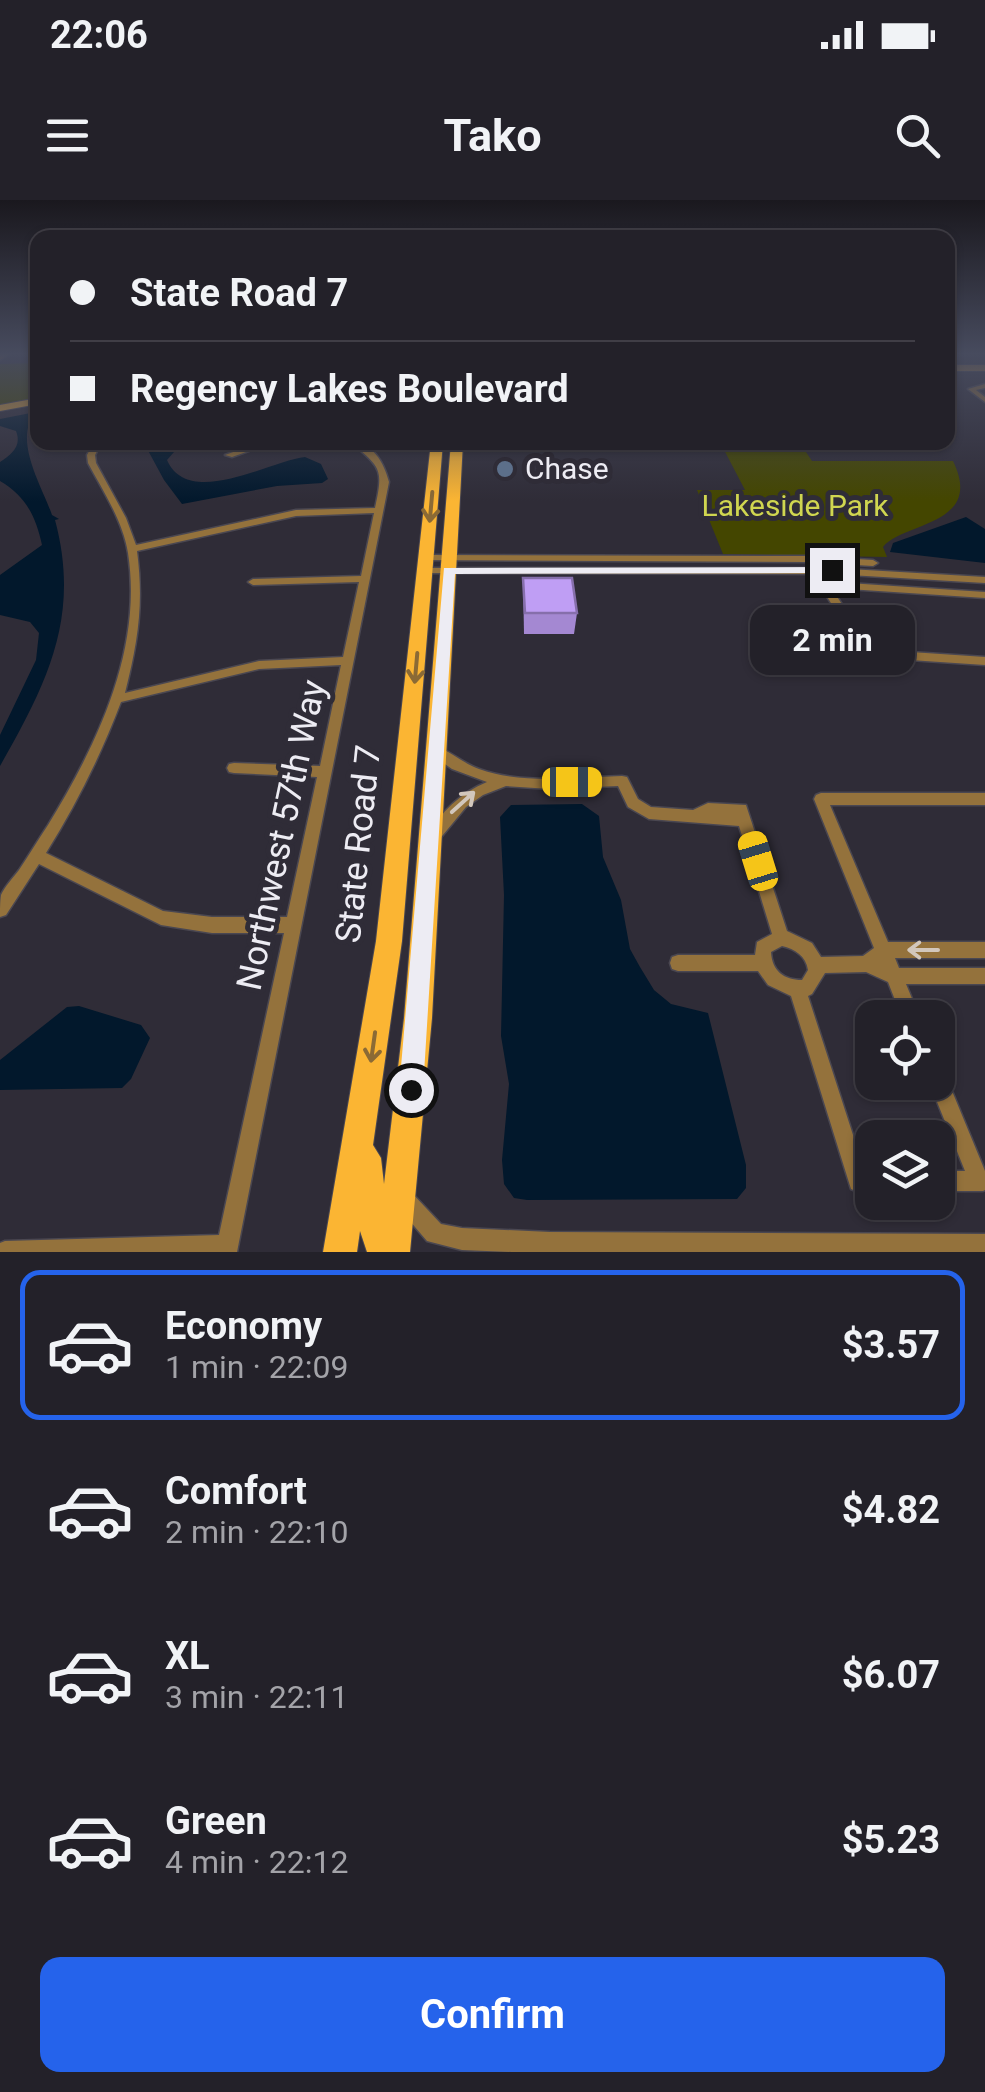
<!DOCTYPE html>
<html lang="en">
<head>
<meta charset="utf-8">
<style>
  body { margin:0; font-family:Roboto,sans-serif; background:#2b2931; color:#f1f3f6; height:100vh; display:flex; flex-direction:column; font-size:38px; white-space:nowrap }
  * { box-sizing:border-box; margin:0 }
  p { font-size:32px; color:#a3a3a8 }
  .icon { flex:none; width:55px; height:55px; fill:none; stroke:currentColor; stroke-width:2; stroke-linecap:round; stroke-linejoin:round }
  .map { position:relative; height:1052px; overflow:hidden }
  .details { display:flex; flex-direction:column; background:#232129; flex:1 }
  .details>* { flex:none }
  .hud { position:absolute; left:30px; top:30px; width:925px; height:220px; border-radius:20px; box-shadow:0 2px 8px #0004,0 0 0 2px #403e46; display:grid; align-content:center; height:220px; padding:0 40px; background:#232129 }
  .tools { position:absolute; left:855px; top:800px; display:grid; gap:20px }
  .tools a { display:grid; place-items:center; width:100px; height:100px; border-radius:20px; background:#232129; box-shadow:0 2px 8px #0004,0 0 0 2px #403e46; font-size:50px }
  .end { position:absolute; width:45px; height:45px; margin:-22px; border:12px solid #edecf3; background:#111; box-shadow:0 0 0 5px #111 }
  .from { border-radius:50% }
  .bubble { position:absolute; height:70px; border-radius:20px; background:#232129; box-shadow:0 2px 8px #0004,0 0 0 2px #403e46; font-size:32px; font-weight:700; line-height:70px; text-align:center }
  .car { position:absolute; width:30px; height:60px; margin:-30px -15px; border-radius:12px; box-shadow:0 0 8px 2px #0007; background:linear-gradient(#f5c518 24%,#345 0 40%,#f5c518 0 76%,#345 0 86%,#f5c518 0) }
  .hud b { display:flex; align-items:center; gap:35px; height:95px; font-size:38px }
  .hud b+b { border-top:2px solid #403e46 }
  .hud i { width:25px; height:25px; background:#f1f3f6 }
  ul { padding:18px 0 0; list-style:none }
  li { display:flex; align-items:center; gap:30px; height:150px; margin:0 20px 15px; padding:0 20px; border:5px solid transparent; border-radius:20px }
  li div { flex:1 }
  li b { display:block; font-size:38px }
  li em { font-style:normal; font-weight:700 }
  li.current { border-color:#2563eb }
  li>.icon { width:90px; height:90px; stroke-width:1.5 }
  .cta { display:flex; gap:20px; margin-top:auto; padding:20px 40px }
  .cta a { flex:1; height:115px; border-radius:20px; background:#2563eb; color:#fff; font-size:40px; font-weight:700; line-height:115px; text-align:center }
  .status { display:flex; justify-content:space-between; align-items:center; height:70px; padding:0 50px; background:#232129; direction:ltr }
  .status svg { height:28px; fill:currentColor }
  header { display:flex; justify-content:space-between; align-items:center; height:130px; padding:0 40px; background:#232129; font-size:45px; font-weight:700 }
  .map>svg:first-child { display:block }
  .green { fill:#444600 }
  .water { fill:#02182c }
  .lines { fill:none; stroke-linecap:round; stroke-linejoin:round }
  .street-casing { stroke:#4a4751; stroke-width:3 }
  .secondary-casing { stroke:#4a4751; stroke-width:2 }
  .primary-casing { stroke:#4a4751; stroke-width:2 }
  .street { fill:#94723c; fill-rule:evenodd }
  .secondary { fill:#ce983b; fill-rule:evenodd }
  .primary { fill:#fbb533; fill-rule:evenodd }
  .wall { fill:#a488d2 }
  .building { fill:#bf9ef4; stroke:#866fab; stroke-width:2.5 }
  .oneway { stroke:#8b6a35 }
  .oneway2 { stroke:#d2c7bc }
  .route { fill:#edecf3 }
  .service-dot { fill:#5c6f8a; stroke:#2f2c37; stroke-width:4 }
  .labels { text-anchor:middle; stroke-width:10; stroke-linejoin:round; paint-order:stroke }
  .far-poi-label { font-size:30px; fill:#edecf3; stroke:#2f2c37; text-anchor:start }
  .far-park-label { font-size:30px; fill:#d0d650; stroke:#2f2c37 }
  .street-label { font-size:35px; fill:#edecf3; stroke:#2f2c37 }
</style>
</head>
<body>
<div class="status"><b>22:06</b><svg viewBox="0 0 49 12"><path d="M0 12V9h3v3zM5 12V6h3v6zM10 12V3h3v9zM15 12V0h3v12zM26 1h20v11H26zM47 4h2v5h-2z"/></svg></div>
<header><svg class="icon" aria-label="menu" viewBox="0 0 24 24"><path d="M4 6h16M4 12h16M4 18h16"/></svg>Tako<svg class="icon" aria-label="search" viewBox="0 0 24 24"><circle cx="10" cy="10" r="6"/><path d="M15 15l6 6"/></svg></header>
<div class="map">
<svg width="985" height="1052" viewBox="0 0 985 1052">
  <rect width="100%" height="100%" fill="#2f2c37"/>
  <path class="green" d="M37 163V198L0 205V164Z
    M722 246H802L812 261H953C985 326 902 322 883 347L887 357 723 354 697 290H745Z"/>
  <path class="water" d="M36 212C12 239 42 286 52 315L59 319 55 320C81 417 47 483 0 566V535L36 460 39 433 30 422 0 415V375L42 345C36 317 26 296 0 281V262C12 254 22 246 16 231L0 226V219Z
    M144 243H182L167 260C189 310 272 260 305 257L321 264 328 279 322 283 277 286 182 304 164 280Z
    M966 317 985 329V363L890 352 893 343Z
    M582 604 599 616 603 657 621 700 630 749 640 767 654 790 671 804 708 813 746 965V988L737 999 527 1000 514 998 504 984 502 960 509 884 501 836 504 695 500 617 511 605Z
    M79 806 141 825 150 838 131 879 122 888 0 890V860L67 807Z"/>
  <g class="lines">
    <defs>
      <path id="street" d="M3 154H9L0 160V155Z
        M985 184V188L976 190 985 197V202L968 189Z
        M94 242H102L95 255 96 263 126 318 136 345 296 310 375 308C384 267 380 268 351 242 373 242 384 263 389 282L237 1052H0V1043L5 1041 219 1035 284 733H212L161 725 39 664 6 715 0 717C0 710 0 701 1 695 5 686 13 678 19 670 29 655 38 640 48 625 97 545 143 450 128 353 123 321 103 291 88 263L87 255ZM374 313 361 376 253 379 248 382 253 385 359 382 343 457 259 461 125 493C138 441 144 404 137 351L296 316ZM341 465 320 566 234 563 229 564 227 568 229 572 234 573 317 577 287 717H212L163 711 46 653C76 605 101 555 121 502L259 469Z
        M261 242H274L232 257 225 255Z
        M426 355 806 356 873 360 878 363 873 366 806 362 423 360V356Z
        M425 368H832L985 377V383L832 374 422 373 420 371Z
        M848 383 985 392V398L848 389 837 390 836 395 869 446 881 450 985 457V465L880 458 861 452 826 395 829 385Z
        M437 546C452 553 463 563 479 569 523 585 576 577 622 576L627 577 638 599 651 607 693 610 708 603 746 605 787 731 812 743 821 757 863 756 874 748 814 599 816 595 821 593H985V605H830L888 742H985V758H895L899 768H985V784H906L920 818H902L888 782 866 772 825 773 812 794 808 796 865 972H872V992H858L851 989 791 796 768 785 758 771H678L672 769 670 763 672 757 678 755H755L757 742 772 734 739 626 649 619 628 607 618 586 550 589 506 586 483 595 466 607 438 641 433 643 428 641 426 637C441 612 460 593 487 582L452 569 432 555 431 551 432 547ZM782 746C795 749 806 756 808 770L802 780C784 780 772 771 771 752Z
        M938 872 945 874 985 971V990L983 991H938V971H965L929 882H938Z
        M404 989 411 992 441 1024 462 1028 550 1032 985 1034V1052H512L462 1050 427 1041 397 1006 394 999 397 992Z"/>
      <path id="secondary" d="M948 165H985V171H948Z
        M38 198V204L0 211V205Z"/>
      <path id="primary" d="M431 242H443L402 741 373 945 381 958 384 984 404 818 451 242H463L432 818 410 1052H367L360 1031 357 1052H323L376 741Z"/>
    </defs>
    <use href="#street" class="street-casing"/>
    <use href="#secondary" class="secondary-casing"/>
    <use href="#primary" class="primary-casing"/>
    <use href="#street" class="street"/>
    <use href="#secondary" class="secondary"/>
    <use href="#primary" class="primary"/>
  </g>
  <path class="wall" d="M523 378 577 413 574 434H524Z"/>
  <path class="building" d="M523 378H572L577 413H525Z"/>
  <defs><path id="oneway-shaft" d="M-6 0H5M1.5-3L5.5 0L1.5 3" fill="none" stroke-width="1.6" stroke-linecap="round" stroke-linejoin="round" transform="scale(2.5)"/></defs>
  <g class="oneway">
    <use href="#oneway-shaft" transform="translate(431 307) rotate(95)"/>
    <use href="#oneway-shaft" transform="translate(416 468) rotate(95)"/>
    <use href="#oneway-shaft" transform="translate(373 847) rotate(98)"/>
  </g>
  <g class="oneway2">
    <use href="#oneway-shaft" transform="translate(463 602) rotate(-42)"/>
    <use href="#oneway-shaft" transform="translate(923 750) rotate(180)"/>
  </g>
  <linearGradient id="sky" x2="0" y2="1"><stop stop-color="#1a181e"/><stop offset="0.51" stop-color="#474b5e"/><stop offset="1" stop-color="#474b5e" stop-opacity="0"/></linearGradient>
  <rect width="985" height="301" fill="url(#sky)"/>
  <path class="route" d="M832 367 838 370 836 373 455 374 423 890 419 898 411 902 402 898 399 890 444 368Z"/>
  <circle class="service-dot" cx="505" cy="269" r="10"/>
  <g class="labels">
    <g class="far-poi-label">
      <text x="525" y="279">Chase</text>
    </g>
    <g class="far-park-label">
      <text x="795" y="316">Lakeside Park</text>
    </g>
    <g class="street-label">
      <text transform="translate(281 635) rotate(-78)" y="12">Northwest 57th Way</text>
      <text transform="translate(358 644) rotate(-84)" y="12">State Road 7</text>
    </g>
  </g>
</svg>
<div class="tools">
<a><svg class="icon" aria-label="locate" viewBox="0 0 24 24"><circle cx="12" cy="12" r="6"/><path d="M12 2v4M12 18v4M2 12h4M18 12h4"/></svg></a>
<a><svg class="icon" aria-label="layers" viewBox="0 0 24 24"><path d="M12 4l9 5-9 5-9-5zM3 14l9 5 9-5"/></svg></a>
</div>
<i class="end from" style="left:411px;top:890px"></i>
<i class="end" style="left:832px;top:370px"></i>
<div class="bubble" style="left:750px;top:405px;width:165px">2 min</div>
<i class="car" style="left:572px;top:582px;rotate:90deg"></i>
<i class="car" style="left:758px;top:661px;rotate:343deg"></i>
<div class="hud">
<b><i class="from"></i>State Road 7</b>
<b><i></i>Regency Lakes Boulevard</b>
</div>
</div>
<section class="details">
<ul>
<li class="current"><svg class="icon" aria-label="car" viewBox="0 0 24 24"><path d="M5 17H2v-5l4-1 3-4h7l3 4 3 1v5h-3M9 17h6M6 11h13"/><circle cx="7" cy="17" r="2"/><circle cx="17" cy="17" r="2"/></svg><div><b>Economy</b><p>1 min · 22:09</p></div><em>$3.57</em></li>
<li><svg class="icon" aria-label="car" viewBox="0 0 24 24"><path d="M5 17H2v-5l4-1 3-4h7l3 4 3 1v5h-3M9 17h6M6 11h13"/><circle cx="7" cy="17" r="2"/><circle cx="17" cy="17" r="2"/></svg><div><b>Comfort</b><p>2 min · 22:10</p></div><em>$4.82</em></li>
<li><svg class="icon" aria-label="car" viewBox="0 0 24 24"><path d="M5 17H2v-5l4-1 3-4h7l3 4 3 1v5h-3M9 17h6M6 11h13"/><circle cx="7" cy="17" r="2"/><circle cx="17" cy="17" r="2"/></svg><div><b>XL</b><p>3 min · 22:11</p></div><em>$6.07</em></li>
<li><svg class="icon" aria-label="car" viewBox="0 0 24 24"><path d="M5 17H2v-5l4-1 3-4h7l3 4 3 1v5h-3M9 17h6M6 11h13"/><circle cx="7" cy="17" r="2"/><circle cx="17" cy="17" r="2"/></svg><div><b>Green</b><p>4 min · 22:12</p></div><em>$5.23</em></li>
</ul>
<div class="cta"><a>Confirm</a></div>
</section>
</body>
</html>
